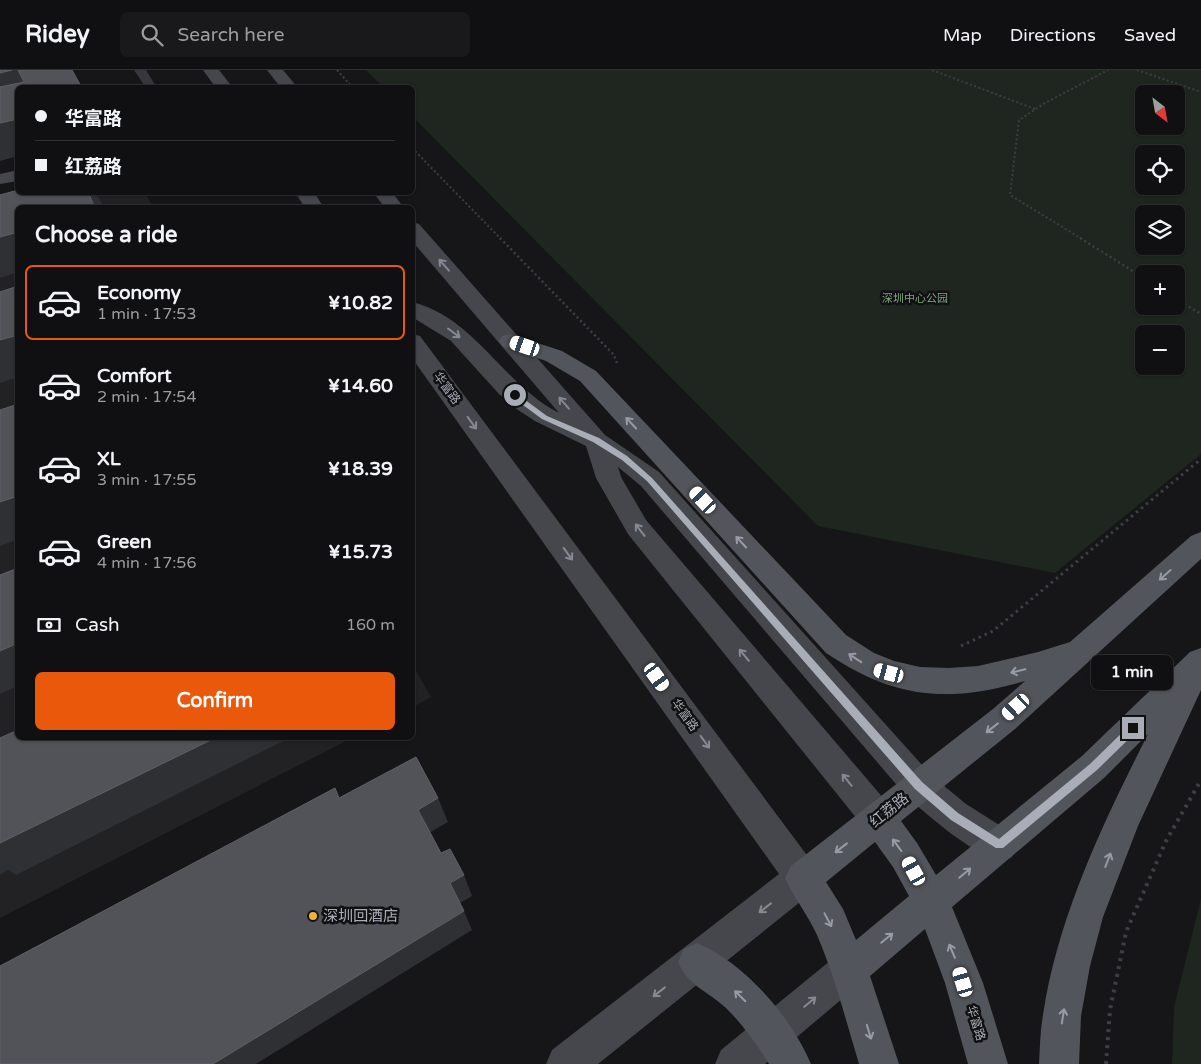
<!DOCTYPE html>
<html lang="en">
<head>
<meta charset="utf-8">
<style>
  body { margin:0; font-family:"Varela Round","Noto Sans SC",sans-serif; background:#19191b; color:#f1f3f6; height:100vh; display:flex; flex-direction:column; font-size:19px; white-space:nowrap }
  * { box-sizing:border-box; margin:0 }
  p { font-size:16px; color:#9c9d9f }
  .icon { flex:none; width:28px; height:28px; fill:none; stroke:currentColor; stroke-width:2; stroke-linecap:round; stroke-linejoin:round }
  .map { position:relative; flex:1; overflow:hidden }
  .sheet { position:absolute; left:15px; top:135px; width:400px; height:535px; display:flex; flex-direction:column; background:#101012; border-radius:8px; box-shadow:0 1px 4px #0004,0 0 0 1px #303032 }
  .sheet>* { flex:none }
  .banner { position:absolute; left:15px; top:15px; width:400px; height:110px; border-radius:8px; box-shadow:0 1px 4px #0004,0 0 0 1px #303032; display:grid; align-content:center; height:110px; padding:0 20px; background:#101012 }
  .needle { width:32px; rotate:149deg }
  .buttons { position:absolute; left:1135px; top:15px; display:grid; gap:10px }
  .buttons a { display:grid; place-items:center; width:50px; height:50px; border-radius:8px; background:#101012; box-shadow:0 1px 4px #0004,0 0 0 1px #303032; font-size:25px }
  .end { position:absolute; width:22px; height:22px; margin:-11px; border:6px solid #a8adb8; background:#111; box-shadow:0 0 0 2px #111 }
  .from { border-radius:50% }
  .bubble { position:absolute; height:35px; border-radius:8px; background:#101012; box-shadow:0 1px 4px #0004,0 0 0 1px #303032; font-size:16px; font-weight:700; line-height:35px; text-align:center }
  .car { position:absolute; width:15px; height:30px; margin:-15px -8px; border-radius:6px; box-shadow:0 0 4px 1px #0007; background:linear-gradient(#fff 24%,#345 0 40%,#fff 0 76%,#345 0 86%,#fff 0) }
  .banner b { display:flex; align-items:center; gap:18px; height:48px; font-size:19px }
  .banner b+b { border-top:1px solid #303032 }
  .banner i { width:12px; height:12px; background:#f1f3f6 }
  ul { padding:0; list-style:none }
  li { display:flex; align-items:center; gap:15px; height:75px; margin:0 10px 8px; padding:0 10px; border:2px solid transparent; border-radius:8px }
  li div { flex:1 }
  li b { display:block; font-size:19px }
  li em { font-style:normal; font-weight:700 }
  li.selected { border-color:#ea580c }
  li>.icon { width:45px; height:45px; stroke-width:1.5 }
  h2 { padding:0 20px; font-size:22px; line-height:60px }
  .pay { display:flex; align-items:center; gap:12px; height:55px; padding:0 20px; font-size:19px }
  .pay p { margin-inline-start:auto }
  .primary-button { display:flex; gap:10px; margin-top:auto; padding:10px 20px }
  .primary-button a { flex:1; height:58px; border-radius:8px; background:#ea580c; color:#fff; font-size:20px; font-weight:700; line-height:58px; text-align:center }
  header { display:flex; align-items:center; gap:30px; box-sizing:border-box; height:70px; padding:0 25px; background:#101012; border-bottom:1px solid #303032 }
  header strong { font-size:24px }
  nav { display:flex; gap:28px; margin-inline-start:auto; font-size:18px }
  .search { width:350px; height:45px; background:#19191b; display:flex; align-items:center; gap:12px; box-sizing:border-box; padding:0 18px; border-radius:8px; color:#9c9d9f; font-size:19px }
  .map>svg:first-child { display:block }
  .built { fill:#222225 }
  .green { fill:#1e261f; fill-rule:evenodd }
  .lines { fill:none; stroke-linecap:round; stroke-linejoin:round }
  .path-far3 { stroke:#3d3f44; stroke-width:2; stroke-dasharray:2 2.5; stroke-linecap:butt }
  .path-far2 { stroke:#3d3f44; stroke-width:2.5; stroke-dasharray:2 3; stroke-linecap:butt }
  .path-far1 { stroke:#3d3f44; stroke-width:3; stroke-dasharray:2.5 4; stroke-linecap:butt }
  .path { stroke:#3d3f44; stroke-width:4; stroke-dasharray:3 5; stroke-linecap:butt }
  .lane { fill:#37383d; fill-rule:evenodd }
  .secondary { fill:#45474d; fill-rule:evenodd }
  .primary { fill:#53555c; fill-rule:evenodd }
  .shaded-wall { fill:#2f3033 }
  .building { fill:#525359; stroke:#5f6168 }
  .oneway { stroke:#858993 }
  .oneway2 { stroke:#979ba6 }
  .route { fill:#a8adb8 }
  .poi-dot { fill:#f2b134; stroke:#111113; stroke-width:2 }
  .labels { text-anchor:middle; stroke-width:5; stroke-linejoin:round; paint-order:stroke }
  .far-park-label { font-size:11px; fill:#7fa381; stroke:#111113 }
  .street-label { font-size:12px; fill:#a8adb8; stroke:#111113 }
  .near-street-label { font-size:15px; fill:#a8adb8; stroke:#111113 }
  .near-poi-label { font-size:15px; fill:#a8adb8; stroke:#111113; text-anchor:start }
</style>
</head>
<body>
<header>
<strong>Ridey</strong>
<div class="search"><svg class="icon" aria-label="search" viewBox="0 0 24 24"><circle cx="10" cy="10" r="6"/><path d="M15 15l6 6"/></svg>Search here</div>
<nav><a>Map</a><a>Directions</a><a>Saved</a></nav>
</header>
<div class="map">
<svg width="1201" height="994" viewBox="0 0 1201 994">
  <rect width="100%" height="100%" fill="#161618"/>
  <path class="built" d="M37 123H145L153 137 18 138V668H352L0 848V133Z
    M412 594 431 627 413 637H412Z"/>
  <path class="green" d="M366 0H1201V384L1055 503 818 456 413 47 412 18 383 17ZM1144 24H1176V56H1144ZM1144 84H1176V116H1144ZM1144 144H1176V176H1144ZM1144 204H1176V236H1144ZM1144 264H1176V296H1144Z
    M1201 829V994H1172L1174 937Z"/>
  <g class="lines">
    <path class="path-far3" d="M337 0 353 18
      M932 0 1035 39
      M1137 0 1201 22
      M412 78 501 169
      M1082 169 1010 125 1019 50 1045 33 1108 0"/>
    <path class="path-far2" d="M500 168 614 285 617 293
      M1080 168 1144 208
      M1176 229 1201 244"/>
    <path class="path-far1" d="M961 576 993 561 1201 389"/>
    <path class="path" d="M1106 994 1110 940 1126 862 1166 771 1201 710"/>
    <path class="lane" d="M134 0H146L157 18H146Z"/>
    <path class="secondary" d="M203 0H219L233 18H216Z
      M267 0H283L298 18H281Z
      M18 100V111L0 114V104Z
      M295 122H314L324 138H305Z
      M373 122H392L404 138H385Z
      M412 152 419 154 605 365 659 402 931 705 966 734 1012 763 1017 775 1012 787 1000 792C965 778 936 752 907 727L641 416 618 397 621 407 646 450 890 736 895 748 890 760 878 764 866 760 628 464 596 408 586 376 535 351 518 340 499 324 451 271 412 247V232C476 248 503 315 559 343L412 171Z
      M412 264 420 266 815 796 821 808 815 820 598 994H546L552 980 779 804 412 288Z
      M849 880 862 886 868 899 862 912 765 994H715L721 980 836 886Z"/>
    <path class="primary" d="M510 264 562 281 596 301 846 565 874 583 894 591 920 597 949 598 978 596 1038 582 1070 572 1191 466 1201 462V489L1015 659 901 751 917 773 936 805 1082 686 1190 582 1201 578V620L1138 756 1103 847 1090 896 1081 946 1079 994H1039C1040 978 1040 961 1043 945 1058 846 1103 753 1148 664L1104 708 952 837 983 913 1008 994H968L945 913 925 859 870 906 899 994H859C846 951 835 907 817 865 808 845 794 828 785 808L791 796 993 639 1025 611C947 634 893 628 826 583L580 311 546 291 502 276 499 271 502 266ZM875 772 893 797 909 826 856 870 843 839 826 812Z
      M697 873C745 893 791 947 811 994H769C757 974 742 954 726 938 708 921 688 916 678 892L684 879Z"/>
  </g>
  <path class="shaded-wall" d="M12 0H18L27 18 0 39V3Z
    M18 49V86L0 91V53Z
    M96 122 104 138H95L89 124Z
    M18 162V202L0 208V167Z
    M18 265V307L0 313V270Z
    M18 426V469L0 476V432Z
    M18 573V616L0 624V581Z
    M215 668H289L16 805 8 800 0 805V773Z
    M438 728 448 752 429 763 418 740Z
    M464 805 472 826 460 833 450 813Z
    M464 841 472 860 256 994H213Z"/>
  <path class="building" d="M0 0H12L0 3Z
    M18 0H72L82 18H18V49L0 53V17L24 12Z
    M18 120V122H95L89 124 95 138H18V162L0 167V125Z
    M18 216V265L0 270V222Z
    M18 334V426L0 432V340Z
    M18 498V573L0 581V505Z
    M18 660V668H215L0 773V668Z
    M416 687 438 728 418 740 441 783 450 779 464 805 450 813 464 841 213 994H0V896L335 718 339 728Z"/>
  <defs><path id="oneway-shaft" d="M-6 0H5M1.5-3L5.5 0L1.5 3" fill="none" stroke-width="1.6" stroke-linecap="round" stroke-linejoin="round" transform="scale(1.25)"/></defs>
  <g class="oneway">
    <use href="#oneway-shaft" transform="translate(444 195) rotate(-131)"/>
    <use href="#oneway-shaft" transform="translate(454 263) rotate(37)"/>
    <use href="#oneway-shaft" transform="translate(564 333) rotate(-131)"/>
    <use href="#oneway-shaft" transform="translate(472 353) rotate(54)"/>
    <use href="#oneway-shaft" transform="translate(640 460) rotate(-128)"/>
    <use href="#oneway-shaft" transform="translate(568 484) rotate(54)"/>
    <use href="#oneway-shaft" transform="translate(744 585) rotate(-130)"/>
    <use href="#oneway-shaft" transform="translate(705 672) rotate(54)"/>
    <use href="#oneway-shaft" transform="translate(847 710) rotate(-129)"/>
    <use href="#oneway-shaft" transform="translate(765 838) rotate(142)"/>
    <use href="#oneway-shaft" transform="translate(659 922) rotate(142)"/>
    <use href="#oneway-shaft" transform="translate(810 932) rotate(-40)"/>
  </g>
  <g class="oneway2">
    <use href="#oneway-shaft" transform="translate(631 353) rotate(-133)"/>
    <use href="#oneway-shaft" transform="translate(741 472) rotate(-133)"/>
    <use href="#oneway-shaft" transform="translate(1165 505) rotate(138)"/>
    <use href="#oneway-shaft" transform="translate(855 588) rotate(-147)"/>
    <use href="#oneway-shaft" transform="translate(1018 601) rotate(167)"/>
    <use href="#oneway-shaft" transform="translate(992 658) rotate(142)"/>
    <use href="#oneway-shaft" transform="translate(897 775) rotate(-126)"/>
    <use href="#oneway-shaft" transform="translate(841 778) rotate(142)"/>
    <use href="#oneway-shaft" transform="translate(1108 790) rotate(-69)"/>
    <use href="#oneway-shaft" transform="translate(965 803) rotate(-40)"/>
    <use href="#oneway-shaft" transform="translate(828 850) rotate(62)"/>
    <use href="#oneway-shaft" transform="translate(887 868) rotate(-39)"/>
    <use href="#oneway-shaft" transform="translate(952 881) rotate(-113)"/>
    <use href="#oneway-shaft" transform="translate(740 926) rotate(-135)"/>
    <use href="#oneway-shaft" transform="translate(1063 946) rotate(-81)"/>
    <use href="#oneway-shaft" transform="translate(869 962) rotate(73)"/>
  </g>
  <path class="route" d="M512 324H517L547 346 599 368 627 386 652 408 922 712 958 743 999 769 1090 694 1130 655H1137V661L1097 700 1003 778H996L951 750 915 719 647 411 622 390 593 372 542 349 512 327Z"/>
  <circle class="poi-dot" cx="313" cy="846" r="5"/>
  <g class="labels">
    <g class="far-park-label">
      <text x="915" y="232">深圳中心公园</text>
    </g>
    <g class="street-label">
      <text transform="translate(447 318) rotate(54)" y="4">华富路</text>
      <text transform="translate(685 645) rotate(54)" y="4">华富路</text>
      <text transform="translate(976 953) rotate(73)" y="4">华富路</text>
    </g>
    <g class="near-street-label">
      <text transform="translate(889 740) rotate(-39)" y="5">红荔路</text>
    </g>
    <g class="near-poi-label">
      <text x="323" y="851">深圳回酒店</text>
    </g>
  </g>
</svg>
<div class="buttons">
<a><svg class="needle" viewBox="-14 -14 28 28"><path d="M0-13l5 13h-10z" fill="#e53935"/><path d="M0 13l5-13h-10z" fill="#9c9d9f"/></svg></a>
<a><svg class="icon" aria-label="locate" viewBox="0 0 24 24"><circle cx="12" cy="12" r="6"/><path d="M12 2v4M12 18v4M2 12h4M18 12h4"/></svg></a>
<a><svg class="icon" aria-label="layers" viewBox="0 0 24 24"><path d="M12 4l9 5-9 5-9-5zM3 14l9 5 9-5"/></svg></a>
<a>+</a>
<a>−</a>
</div>
<i class="end from" style="left:515px;top:325px"></i>
<i class="end" style="left:1133px;top:658px"></i>
<div class="bubble" style="left:1091px;top:585px;width:82px">1 min</div>
<i class="car" style="left:525px;top:276px;rotate:289deg"></i>
<i class="car" style="left:703px;top:430px;rotate:317deg"></i>
<i class="car" style="left:889px;top:603px;rotate:285deg"></i>
<i class="car" style="left:657px;top:607px;rotate:144deg"></i>
<i class="car" style="left:1016px;top:637px;rotate:228deg"></i>
<i class="car" style="left:914px;top:801px;rotate:331deg"></i>
<i class="car" style="left:963px;top:912px;rotate:343deg"></i>
<div class="banner">
<b><i class="from"></i>华富路</b>
<b><i></i>红荔路</b>
</div>
<section class="sheet">
<h2>Choose a ride</h2>
<ul>
<li class="selected"><svg class="icon" aria-label="car" viewBox="0 0 24 24"><path d="M5 17H2v-5l4-1 3-4h7l3 4 3 1v5h-3M9 17h6M6 11h13"/><circle cx="7" cy="17" r="2"/><circle cx="17" cy="17" r="2"/></svg><div><b>Economy</b><p>1 min · 17:53</p></div><em>¥10.82</em></li>
<li><svg class="icon" aria-label="car" viewBox="0 0 24 24"><path d="M5 17H2v-5l4-1 3-4h7l3 4 3 1v5h-3M9 17h6M6 11h13"/><circle cx="7" cy="17" r="2"/><circle cx="17" cy="17" r="2"/></svg><div><b>Comfort</b><p>2 min · 17:54</p></div><em>¥14.60</em></li>
<li><svg class="icon" aria-label="car" viewBox="0 0 24 24"><path d="M5 17H2v-5l4-1 3-4h7l3 4 3 1v5h-3M9 17h6M6 11h13"/><circle cx="7" cy="17" r="2"/><circle cx="17" cy="17" r="2"/></svg><div><b>XL</b><p>3 min · 17:55</p></div><em>¥18.39</em></li>
<li><svg class="icon" aria-label="car" viewBox="0 0 24 24"><path d="M5 17H2v-5l4-1 3-4h7l3 4 3 1v5h-3M9 17h6M6 11h13"/><circle cx="7" cy="17" r="2"/><circle cx="17" cy="17" r="2"/></svg><div><b>Green</b><p>4 min · 17:56</p></div><em>¥15.73</em></li>
</ul>
<div class="pay"><svg class="icon" aria-label="cash" viewBox="0 0 24 24"><path d="M3 7h18v10H3z"/><circle cx="12" cy="12" r="2"/></svg>Cash<p>160 m</p></div>
<div class="primary-button"><a>Confirm</a></div>
</section>
</div>
</body>
</html>
